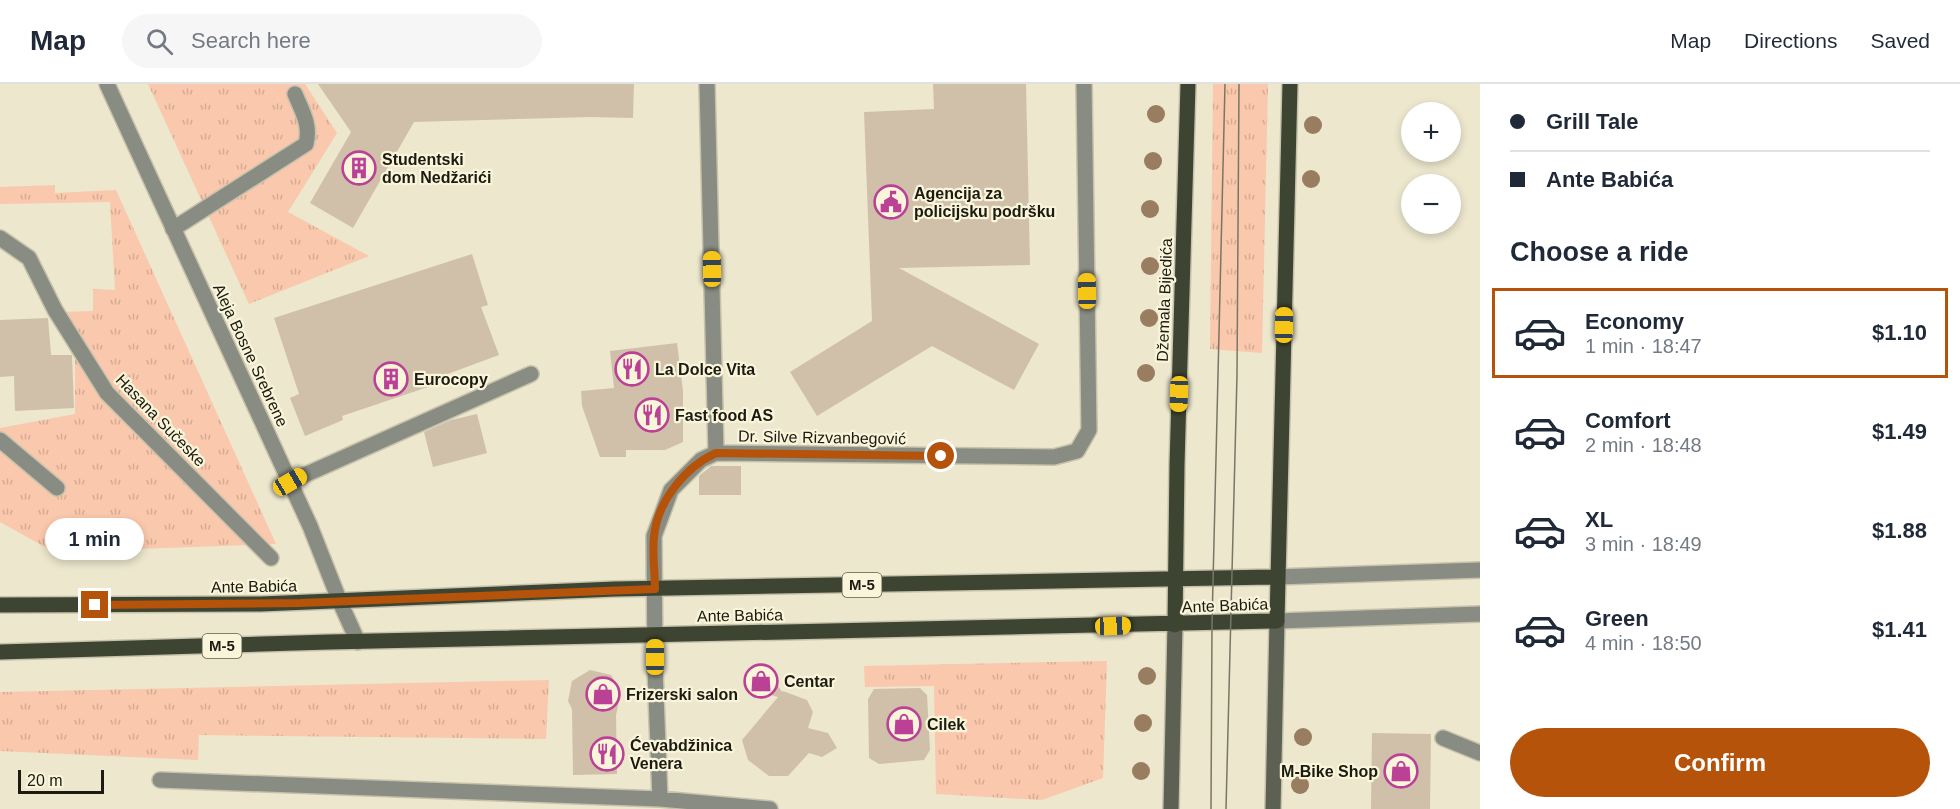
<!DOCTYPE html>
<html lang="en">
<head>
<meta charset="utf-8">
<style>
  body { margin:0; font-family:Helvetica,sans-serif; background:#f6f6f7; color:#1f2937; height:100vh; display:flex; flex-direction:column; font-size:22px; white-space:nowrap }
  * { box-sizing:border-box; margin:0 }
  p { font-size:20px; color:#747a83 }
  .icon { flex:none; width:33px; height:33px; fill:none; stroke:currentColor; stroke-width:2; stroke-linecap:round; stroke-linejoin:round }
  .map { position:relative; flex:1; overflow:hidden }
  .side { display:flex; flex-direction:column; background:#fff; width:480px }
  .side>* { flex:none }
  .hud { display:grid; align-content:center; height:132px; padding:0 30px; background:#fff }
  .tools { position:absolute; left:1401px; top:18px; display:grid; gap:12px }
  .tools a { display:grid; place-items:center; width:60px; height:60px; border-radius:50%; background:#fff; box-shadow:0 3px 9px #0003; font-size:30px }
  .scale { position:absolute; left:18px; bottom:15px; width:86px; box-sizing:border-box; padding-left:6px; border:3px solid #1c1a11; border-top:0; font-size:16px; line-height:21px; white-space:nowrap; color:#1c1a11; -webkit-text-stroke:4px #f9f5da; paint-order:stroke }
  .end { position:absolute; width:27px; height:27px; margin:-14px; border:8px solid #b45309; background:#fff; box-shadow:0 0 0 3px #fff }
  .from { border-radius:50% }
  .bubble { position:absolute; height:42px; border-radius:21px; background:#fff; box-shadow:0 3px 9px #0003; font-size:20px; font-weight:800; line-height:42px; text-align:center }
  .car { position:absolute; width:18px; height:36px; margin:-18px -9px; border-radius:8px; box-shadow:0 0 4px 2px #0007; background:linear-gradient(#f5c518 24%,#345 0 40%,#f5c518 0 76%,#345 0 86%,#f5c518 0) }
  .hud b { display:flex; align-items:center; gap:21px; height:57px; font-size:22px }
  .hud b+b { border-top:2px solid #e0e1e3 }
  .hud i { width:15px; height:15px; background:#1f2937 }
  ul { padding:0; list-style:none }
  li { display:flex; align-items:center; gap:18px; height:90px; margin:0 12px 9px; padding:0 18px; border:3px solid transparent; border-radius:0px }
  li div { flex:1 }
  li b { display:block; font-size:22px }
  li em { font-style:normal; font-weight:800 }
  li.current { border-color:#b45309 }
  li>.icon { width:54px; height:54px; stroke-width:1.5 }
  h2 { padding:0 30px; font-size:27px; line-height:72px }
  .primary-button { display:flex; gap:12px; margin-top:auto; padding:12px 30px }
  .primary-button a { flex:1; height:69px; border-radius:36px; background:#b45309; color:#fff; font-size:24px; font-weight:800; line-height:69px; text-align:center }
  header { display:flex; align-items:center; gap:36px; box-sizing:border-box; height:84px; padding:0 30px; background:#fff; border-bottom:2px solid #e0e1e3 }
  header strong { font-size:28px }
  nav { display:flex; gap:33px; margin-inline-start:auto; font-size:21px }
  .search { width:420px; height:54px; background:#f6f6f7; display:flex; align-items:center; gap:15px; box-sizing:border-box; padding:0 21px; border-radius:33px; color:#747a83; font-size:22px }
  main { display:flex; flex:1; min-height:0 }
  .map>svg:first-child { display:block }
  .grass { fill:url(#grass-tufts) }
  .building { fill:#d0c0aa }
  .lines { fill:none; stroke-linecap:round; stroke-linejoin:round }
  .service-casing { stroke:#c7c2ab; stroke-width:18 }
  .pedestrian-casing { stroke:#c7c2ab; stroke-width:18 }
  .minor-casing { stroke:#c7c2ab; stroke-width:18 }
  .tertiary-casing { stroke:#c7c2ab; stroke-width:18 }
  .secondary-casing { stroke:#c7c2ab; stroke-width:18 }
  .primary-casing { stroke:#c7c2ab; stroke-width:18 }
  .service { stroke:#898c82; stroke-width:15 }
  .pedestrian { stroke:#898c82; stroke-width:15 }
  .minor { stroke:#898c82; stroke-width:15 }
  .tertiary { stroke:#898c82; stroke-width:15 }
  .secondary { stroke:#5d6153; stroke-width:15 }
  .primary { stroke:#3e4432; stroke-width:15 }
  .tram { stroke:#797665; stroke-width:1.5 }
  .tree { fill:#987d60 }
  .route { stroke:#b45309; stroke-width:8 }
  .labels { text-anchor:middle; stroke-width:4.5; stroke-linejoin:round; paint-order:stroke }
  .shield { fill:#f9f5da; stroke:#5e5c4d; stroke-width:1.5 }
  .shield-label { font-size:15px; font-weight:bold; fill:#1c1a11 }
  .poi-label { font-size:16px; font-weight:bold; fill:#1c1a11; stroke:#f9f5da; text-anchor:start }
  .street-label { font-size:16px; fill:#1c1a11; stroke:#f9f5da }
</style>
</head>
<body>
<header>
<strong>Map</strong>
<div class="search"><svg class="icon" aria-label="search" viewBox="0 0 24 24"><circle cx="10" cy="10" r="6"/><path d="M15 15l6 6"/></svg>Search here</div>
<nav><a>Map</a><a>Directions</a><a>Saved</a></nav>
</header>
<main>
<div class="map">
<svg width="1480" height="725" viewBox="0 0 1480 725">
  <defs>
    <pattern id="grass-tufts" width="24" height="20" patternUnits="userSpaceOnUse" patternTransform="scale(1.5)"><rect width="24" height="20" fill="#fac8ac"/><path d="M3 7l-1-3M5 7V3M7 7l1-3M15 17l-1-3M17 17v-4M19 17l1-3" fill="none" stroke="#d6ab93"/></pattern>
  </defs>
  <rect width="100%" height="100%" fill="#ece7cd"/>
  <path class="grass" d="M148 0H305L337 49 288 128 369 172 249 220Z
    M1213 0H1268L1262 269 1210 265Z
    M55 101V109L116 106 276 460 54 468 0 438V344L75 330V272L65 228 93 227V205L115 206 110 118 0 120V103Z
    M1107 577 1103 694 1042 716 936 710 934 602 865 603 864 582Z
    M549 596 546 655 199 651 198 676 0 667V608Z"/>
  <path class="building" d="M318 0H634L633 34 590 33 414 38 353 144 310 119 351 48Z
    M933 0H1026L1030 181 899 184 1039 260 1014 306 932 262 817 332 790 288 872 237 864 28 934 25Z
    M472 170 488 221 481 223 499 271 426 298 428 303 342 332 343 336 305 352 290 314 299 310 274 234Z
    M48 234 51 271H72L74 324 15 327 14 292 0 293V236Z
    M677 259 683 307V358L665 366H626V373H600L582 322 581 307 614 304 610 267Z
    M477 330 487 369 433 383 424 348 451 336Z
    M711 382H741V411H699V392Z
    M760 585 769 587 782 608 783 607 807 616 813 628 808 644 828 649 837 664 822 673 809 669 788 692H769L748 676 742 656 778 613 754 606 750 599 752 590Z
    M590 586 611 591 621 608 616 631 617 690 573 691 572 625 568 617 572 597Z
    M920 604 927 611 930 666 924 676 879 680 869 674 868 615 874 605Z
    M1372 649 1431 650 1430 725H1371Z"/>
  <g class="lines">
    <defs>
      <path id="service" d="M707 0 716 369
        M173 145 306 60C311 41 302 27 295 10
        M0 356 57 404
        M289 398 531 290
        M1443 654 1480 669
        M160 696 660 715 770 725
        M660 715 655 585 654 452 671 406 701 376 716 369 1054 373 1077 367 1089 346 1084 0"/>
      <path id="pedestrian" d="M0 154 29 174 55 226 107 309 271 474"/>
      <path id="minor" d="M1277 493 1480 486
        M1277 537 1480 530"/>
      <path id="tertiary" d="M107 0 310 442 340 518 358 558"/>
      <path id="secondary" d="M1171 725 1175 541
        M1273 725 1277 537"/>
      <path id="primary" d="M0 521 261 520 615 505 1277 493
        M1175 541 1177 381 1188 0
        M0 568 329 558 1277 537 1290 0"/>
    </defs>
    <use href="#service" class="service-casing"/>
    <use href="#pedestrian" class="pedestrian-casing"/>
    <use href="#minor" class="minor-casing"/>
    <use href="#tertiary" class="tertiary-casing"/>
    <use href="#secondary" class="secondary-casing"/>
    <use href="#primary" class="primary-casing"/>
    <use href="#service" class="service"/>
    <use href="#pedestrian" class="pedestrian"/>
    <use href="#minor" class="minor"/>
    <use href="#tertiary" class="tertiary"/>
    <use href="#secondary" class="secondary"/>
    <use href="#primary" class="primary"/>
    <path class="tram" d="M1211 725 1212 540 1225 0
      M1226 725 1237 291 1239 0"/>
  </g>
  <g class="tree">
    <circle cx="1156" cy="30" r="9"/>
    <circle cx="1313" cy="41" r="9"/>
    <circle cx="1153" cy="77" r="9"/>
    <circle cx="1311" cy="95" r="9"/>
    <circle cx="1150" cy="125" r="9"/>
    <circle cx="1150" cy="182" r="9"/>
    <circle cx="1149" cy="234" r="9"/>
    <circle cx="1146" cy="289" r="9"/>
    <circle cx="1147" cy="592" r="9"/>
    <circle cx="1143" cy="639" r="9"/>
    <circle cx="1303" cy="653" r="9"/>
    <circle cx="1141" cy="687" r="9"/>
    <circle cx="1300" cy="701" r="9"/>
  </g>
  <g class="lines">
    <path class="route" d="M95 521 300 519 655 505C655 488 652 470 654 453 657 418 685 383 716 369L941 372"/>
  </g>
  <defs>
    <symbol id="building-ring" viewBox="-11 -11 22 22"><circle r="9.5" fill="#f9f5da" stroke="#ba4195" stroke-width="1.5"/><path d="M-4-6H4V6H1V3H-1V6H-4ZM-2.5-4.3h1.7v1.8h-1.7ZM.8-4.3h1.7v1.8H.8ZM-2.5-1h1.7V.8h-1.7ZM.8-1h1.7V.8H.8Z" fill="#ba4195"/></symbol>
    <symbol id="civic-ring" viewBox="-11 -11 22 22"><circle r="9.5" fill="#f9f5da" stroke="#ba4195" stroke-width="1.5"/><path d="M-.6-6.5H3V-4.5H.6V-3L4-1V1h2V6H-6V1h2V-1L-.6-3ZM-1.2 2.5V6h2.4V2.5Z" fill="#ba4195"/></symbol>
    <symbol id="restaurant-ring" viewBox="-11 -11 22 22"><circle r="9.5" fill="#f9f5da" stroke="#ba4195" stroke-width="1.5"/><path d="M-5-6h1v4h1v-4h1v4h1v-4h1v5L-1.5 .5V6h-2V.5L-5-1ZM5-6V6H3V1.5H1.5Q1.5-4 5-6Z" fill="#ba4195"/></symbol>
    <symbol id="shop-ring" viewBox="-11 -11 22 22"><circle r="9.5" fill="#f9f5da" stroke="#ba4195" stroke-width="1.5"/><path d="M-5-2.5h2.3a2.7 3.5 0 0 1 5.4 0H5L5.5 6h-11ZM-1.5-2.5h3a1.5 2.3 0 0 0-3 0Z" fill="#ba4195"/></symbol>
  </defs>
  <g fill-rule="evenodd">
    <use href="#building-ring" x="340" y="65" width="38" height="38"/>
    <use href="#civic-ring" x="872" y="99" width="38" height="38"/>
    <use href="#restaurant-ring" x="613" y="266" width="38" height="38"/>
    <use href="#building-ring" x="372" y="276" width="38" height="38"/>
    <use href="#restaurant-ring" x="633" y="312" width="38" height="38"/>
    <use href="#shop-ring" x="742" y="578" width="38" height="38"/>
    <use href="#shop-ring" x="584" y="591" width="38" height="38"/>
    <use href="#shop-ring" x="885" y="621" width="38" height="38"/>
    <use href="#restaurant-ring" x="588" y="651" width="38" height="38"/>
    <use href="#shop-ring" x="1382" y="668" width="38" height="38"/>
  </g>
  <g class="labels">
    <g class="shield">
      <rect x="842.5" y="489" width="39" height="24" rx="4.5"/>
      <rect x="202.5" y="550" width="39" height="24" rx="4.5"/>
    </g>
    <g class="shield-label">
      <text x="862" y="506">M-5</text>
      <text x="222" y="567">M-5</text>
    </g>
    <g class="poi-label">
      <text x="382" y="81">Studentski<tspan x="382" dy="18">dom Nedžarići</tspan></text>
      <text x="914" y="115">Agencija za<tspan x="914" dy="18">policijsku podršku</tspan></text>
      <text x="655" y="291">La Dolce Vita</text>
      <text x="414" y="301">Eurocopy</text>
      <text x="675" y="337">Fast food AS</text>
      <text x="784" y="603">Centar</text>
      <text x="626" y="616">Frizerski salon</text>
      <text x="927" y="646">Cilek</text>
      <text x="630" y="667">Ćevabdžinica<tspan x="630" dy="18">Venera</tspan></text>
      <text x="1378" y="693" text-anchor="end">M-Bike Shop</text>
    </g>
    <g class="street-label">
      <text transform="translate(1164 216) rotate(-88)" y="6">Džemala Bijedića</text>
      <text transform="translate(251 271) rotate(65)" y="6">Aleja Bosne Srebrene</text>
      <text transform="translate(161 336) rotate(46)" y="6">Hasana Sučeske</text>
      <text transform="translate(822 353) rotate(1)" y="6">Dr. Silve Rizvanbegović</text>
      <text transform="translate(254 502) rotate(-1)" y="6">Ante Babića</text>
      <text transform="translate(1225 521) rotate(-2)" y="6">Ante Babića</text>
      <text transform="translate(740 531) rotate(-1)" y="6">Ante Babića</text>
    </g>
  </g>
</svg>
<div class="tools">
<a>+</a>
<a>−</a>
</div>
<div class="scale">20 m</div>
<i class="end from" style="left:941px;top:372px"></i>
<i class="end" style="left:95px;top:521px"></i>
<div class="bubble" style="left:45px;top:434px;width:99px">1 min</div>
<i class="car" style="left:712px;top:185px;rotate:359deg"></i>
<i class="car" style="left:1087px;top:207px;rotate:359deg"></i>
<i class="car" style="left:1284px;top:241px;rotate:1deg"></i>
<i class="car" style="left:1179px;top:310px;rotate:182deg"></i>
<i class="car" style="left:290px;top:398px;rotate:60deg"></i>
<i class="car" style="left:1113px;top:542px;rotate:88deg"></i>
<i class="car" style="left:655px;top:573px;rotate:0deg"></i>
</div>
<section class="side">
<div class="hud">
<b><i class="from"></i>Grill Tale</b>
<b><i></i>Ante Babića</b>
</div>
<h2>Choose a ride</h2>
<ul>
<li class="current"><svg class="icon" aria-label="car" viewBox="0 0 24 24"><path d="M5 17H2v-5l4-1 3-4h7l3 4 3 1v5h-3M9 17h6M6 11h13"/><circle cx="7" cy="17" r="2"/><circle cx="17" cy="17" r="2"/></svg><div><b>Economy</b><p>1 min · 18:47</p></div><em>$1.10</em></li>
<li><svg class="icon" aria-label="car" viewBox="0 0 24 24"><path d="M5 17H2v-5l4-1 3-4h7l3 4 3 1v5h-3M9 17h6M6 11h13"/><circle cx="7" cy="17" r="2"/><circle cx="17" cy="17" r="2"/></svg><div><b>Comfort</b><p>2 min · 18:48</p></div><em>$1.49</em></li>
<li><svg class="icon" aria-label="car" viewBox="0 0 24 24"><path d="M5 17H2v-5l4-1 3-4h7l3 4 3 1v5h-3M9 17h6M6 11h13"/><circle cx="7" cy="17" r="2"/><circle cx="17" cy="17" r="2"/></svg><div><b>XL</b><p>3 min · 18:49</p></div><em>$1.88</em></li>
<li><svg class="icon" aria-label="car" viewBox="0 0 24 24"><path d="M5 17H2v-5l4-1 3-4h7l3 4 3 1v5h-3M9 17h6M6 11h13"/><circle cx="7" cy="17" r="2"/><circle cx="17" cy="17" r="2"/></svg><div><b>Green</b><p>4 min · 18:50</p></div><em>$1.41</em></li>
</ul>
<div class="primary-button"><a>Confirm</a></div>
</section>
</main>
</body>
</html>
